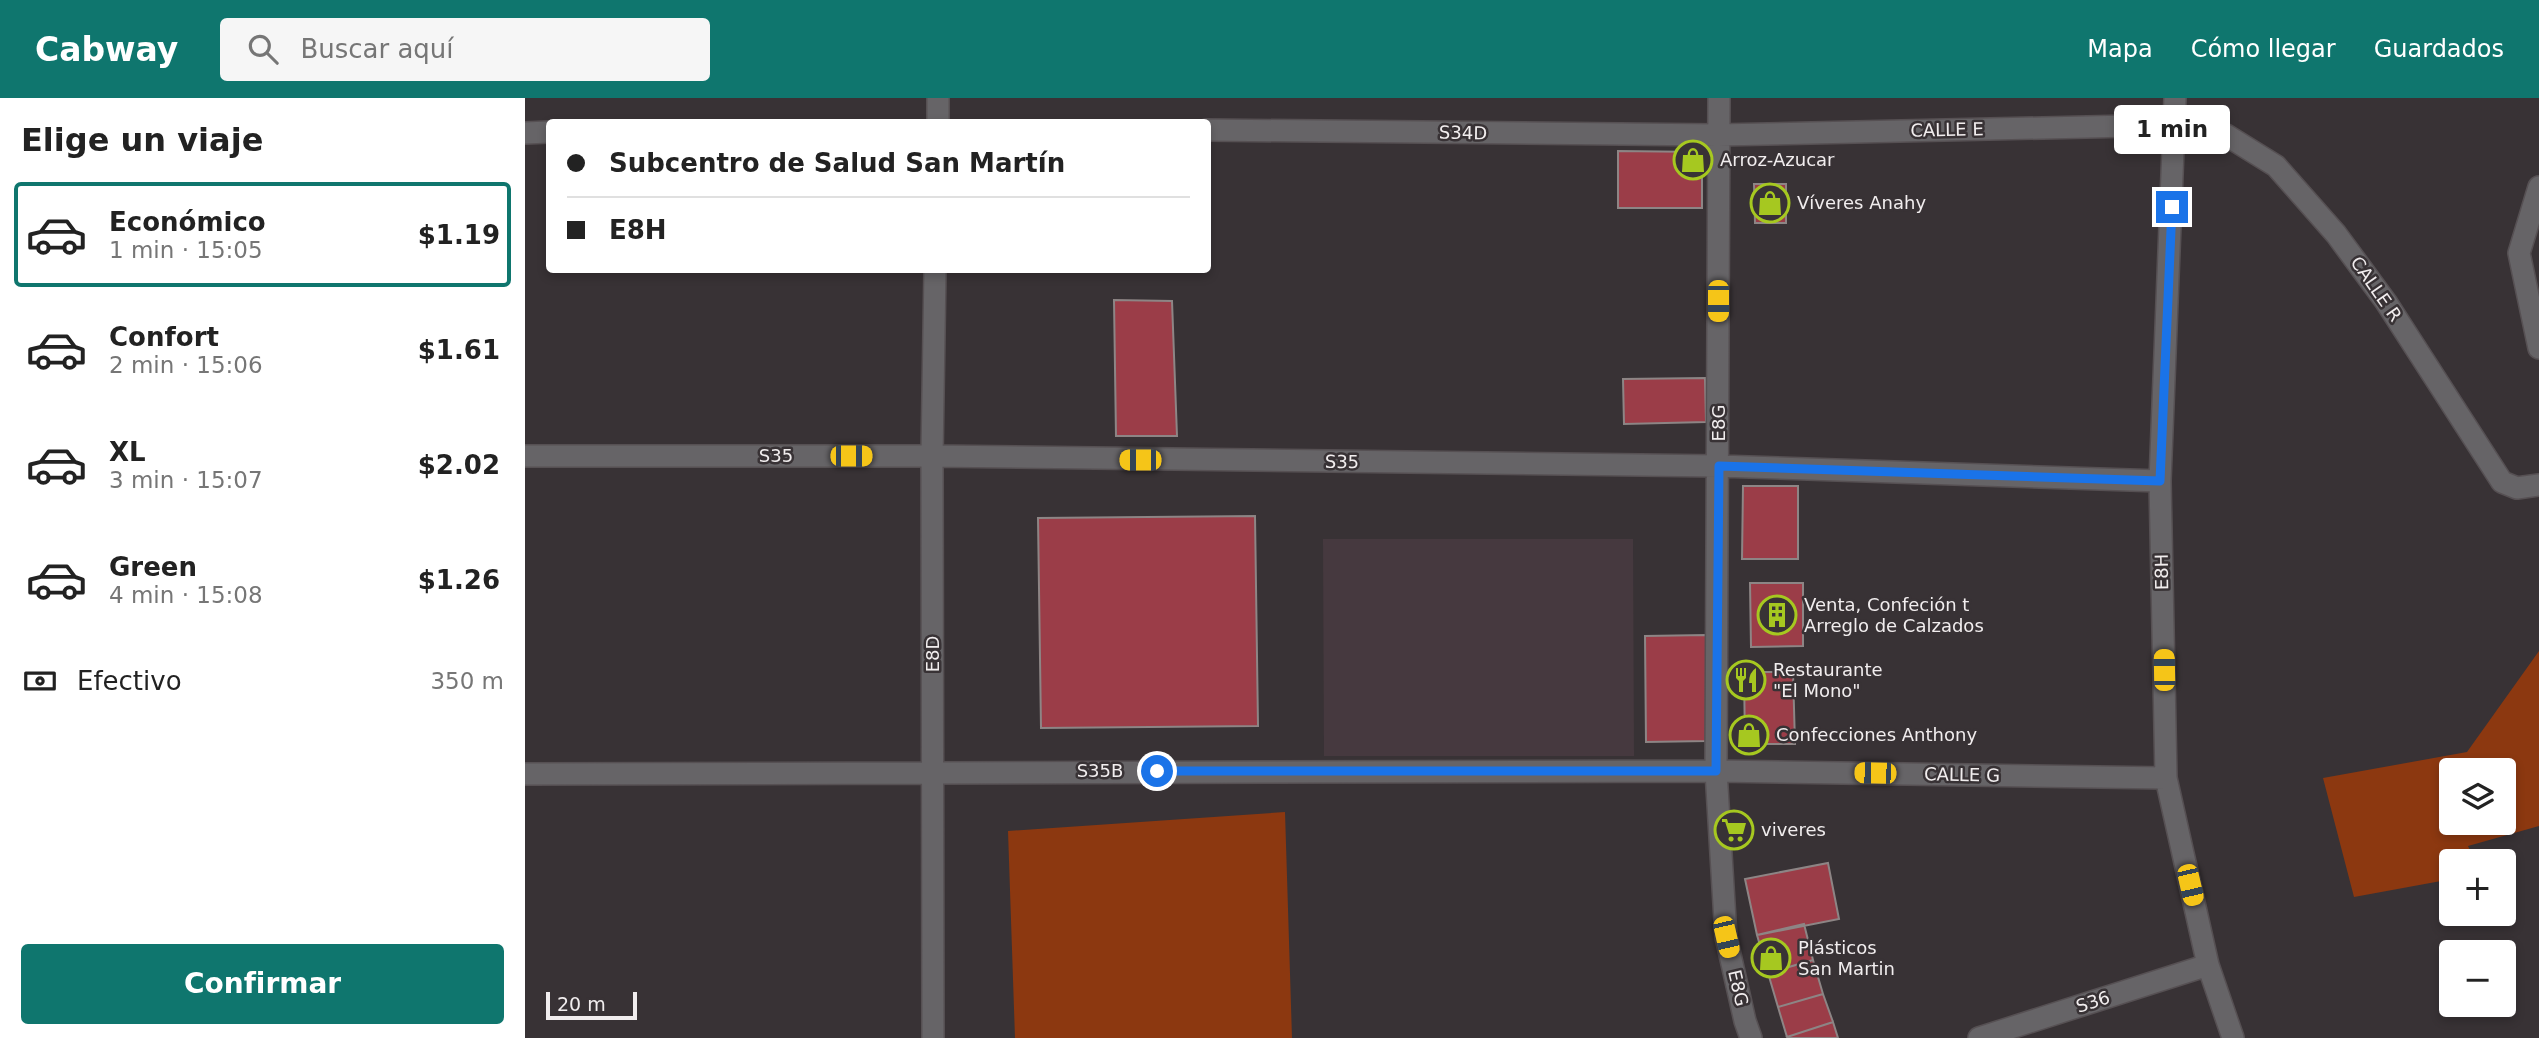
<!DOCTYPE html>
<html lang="es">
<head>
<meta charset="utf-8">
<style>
  body { margin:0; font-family:"DejaVu Sans",sans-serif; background:#f6f6f6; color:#222; height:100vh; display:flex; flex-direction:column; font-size:26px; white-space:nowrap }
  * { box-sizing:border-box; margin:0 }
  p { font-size:23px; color:#767676 }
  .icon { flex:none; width:38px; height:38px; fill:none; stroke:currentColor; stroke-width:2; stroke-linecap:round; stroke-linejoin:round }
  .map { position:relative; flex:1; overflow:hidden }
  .drawer { display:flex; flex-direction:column; background:#fff; width:525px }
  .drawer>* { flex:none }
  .top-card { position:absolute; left:21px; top:21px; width:665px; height:154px; border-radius:7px; box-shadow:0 4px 10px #0003; display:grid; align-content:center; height:154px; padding:0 21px; background:#fff }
  .fabs { position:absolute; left:1914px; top:660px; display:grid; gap:14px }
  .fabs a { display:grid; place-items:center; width:77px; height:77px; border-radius:7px; background:#fff; box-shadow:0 4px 10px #0003; font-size:35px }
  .scale { position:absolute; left:21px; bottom:18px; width:91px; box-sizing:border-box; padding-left:7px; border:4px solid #f1edee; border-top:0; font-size:19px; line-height:24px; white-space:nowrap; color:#f1edee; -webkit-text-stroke:5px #383235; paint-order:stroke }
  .end { position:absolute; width:32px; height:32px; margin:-16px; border:9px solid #1a73e8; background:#fff; box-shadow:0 0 0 4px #fff }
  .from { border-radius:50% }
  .bubble { position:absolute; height:49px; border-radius:7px; background:#fff; box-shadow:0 4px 10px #0003; font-size:23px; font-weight:800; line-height:49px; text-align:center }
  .car { position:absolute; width:21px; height:42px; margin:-21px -10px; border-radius:9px; box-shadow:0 0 5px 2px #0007; background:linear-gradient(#f5c518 24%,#345 0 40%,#f5c518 0 76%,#345 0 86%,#f5c518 0) }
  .top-card b { display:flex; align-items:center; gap:24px; height:66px; font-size:26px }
  .top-card b+b { border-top:2px solid #e0e0e0 }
  .top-card i { width:18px; height:18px; background:#222 }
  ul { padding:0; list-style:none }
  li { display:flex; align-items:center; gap:21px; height:105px; margin:0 14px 10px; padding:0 7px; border:4px solid transparent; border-radius:7px }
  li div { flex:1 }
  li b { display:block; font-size:26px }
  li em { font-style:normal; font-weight:800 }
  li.active { border-color:#0f766e }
  li>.icon { width:63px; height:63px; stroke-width:1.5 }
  h2 { padding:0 21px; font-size:32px; line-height:84px }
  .pay { display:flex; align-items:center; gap:18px; height:77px; padding:0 21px; font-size:26px }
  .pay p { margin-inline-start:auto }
  .button { display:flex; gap:14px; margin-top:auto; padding:14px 21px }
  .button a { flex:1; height:80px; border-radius:7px; background:#0f766e; color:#fff; font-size:28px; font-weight:800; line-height:80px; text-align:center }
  header { display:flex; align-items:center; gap:42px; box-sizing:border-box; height:98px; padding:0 35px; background:#0f766e; color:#fff }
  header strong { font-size:33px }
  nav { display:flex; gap:38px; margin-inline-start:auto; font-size:24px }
  .search { width:490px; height:63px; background:#f6f6f6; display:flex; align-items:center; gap:18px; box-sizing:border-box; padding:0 24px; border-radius:7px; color:#767676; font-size:26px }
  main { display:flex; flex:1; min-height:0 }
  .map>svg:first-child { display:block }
  .built { fill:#46393f }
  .green { fill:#8c3810; fill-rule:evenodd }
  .building { fill:#9b3d48; stroke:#8d8585; stroke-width:2 }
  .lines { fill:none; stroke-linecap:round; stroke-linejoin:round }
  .minor-casing { stroke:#565053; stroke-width:24 }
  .minor { stroke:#666467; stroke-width:21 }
  .route { stroke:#1a73e8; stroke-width:9 }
  .labels { text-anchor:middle; stroke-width:5; stroke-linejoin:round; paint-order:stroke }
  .street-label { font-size:18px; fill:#f1edee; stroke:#383235 }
  .poi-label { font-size:18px; fill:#f1edee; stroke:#383235; text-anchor:start }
</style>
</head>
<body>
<header>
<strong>Cabway</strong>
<div class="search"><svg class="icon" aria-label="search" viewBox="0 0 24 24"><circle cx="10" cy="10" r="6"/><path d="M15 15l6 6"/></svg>Buscar aquí</div>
<nav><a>Mapa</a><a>Cómo llegar</a><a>Guardados</a></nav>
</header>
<main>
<section class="drawer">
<h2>Elige un viaje</h2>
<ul>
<li class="active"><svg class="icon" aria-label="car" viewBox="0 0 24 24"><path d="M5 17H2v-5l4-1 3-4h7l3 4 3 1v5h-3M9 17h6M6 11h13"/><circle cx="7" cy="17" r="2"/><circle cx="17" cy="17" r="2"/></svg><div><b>Económico</b><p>1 min · 15:05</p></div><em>$1.19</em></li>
<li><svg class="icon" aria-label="car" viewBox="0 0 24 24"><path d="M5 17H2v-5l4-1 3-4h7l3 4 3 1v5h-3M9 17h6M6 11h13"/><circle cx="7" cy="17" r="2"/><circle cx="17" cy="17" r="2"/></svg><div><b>Confort</b><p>2 min · 15:06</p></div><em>$1.61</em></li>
<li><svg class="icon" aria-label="car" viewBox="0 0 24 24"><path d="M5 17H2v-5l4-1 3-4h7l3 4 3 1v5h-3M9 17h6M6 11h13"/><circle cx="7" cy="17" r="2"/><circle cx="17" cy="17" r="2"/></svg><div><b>XL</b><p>3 min · 15:07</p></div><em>$2.02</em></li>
<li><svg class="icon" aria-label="car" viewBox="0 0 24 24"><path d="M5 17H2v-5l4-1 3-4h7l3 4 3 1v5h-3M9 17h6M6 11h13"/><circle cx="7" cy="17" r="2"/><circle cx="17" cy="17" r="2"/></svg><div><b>Green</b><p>4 min · 15:08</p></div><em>$1.26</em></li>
</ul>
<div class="pay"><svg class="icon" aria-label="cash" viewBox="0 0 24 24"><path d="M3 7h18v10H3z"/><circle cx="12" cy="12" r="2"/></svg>Efectivo<p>350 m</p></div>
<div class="button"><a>Confirmar</a></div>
</section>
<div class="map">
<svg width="2014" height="940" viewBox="0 0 2014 940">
  <rect width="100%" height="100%" fill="#383235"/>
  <path class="built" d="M798 441H1108L1109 658H799Z"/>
  <path class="green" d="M2014 553V728L1943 748 1950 763H1927V781L1829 799 1798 680 1942 654ZM1927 672H1979V724H1927Z
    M760 714 767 940H490L483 733Z"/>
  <path class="building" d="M1093 53 1177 54V110H1093Z
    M1229 86H1261V125H1230Z
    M589 202 647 203 652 338H591Z
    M1180 280 1181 324 1099 326 1098 281Z
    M1218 388H1273V461H1217Z
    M730 418 733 628 516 630 513 420Z
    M1225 485H1278V548L1226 549Z
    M1181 537 1182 643 1121 644 1120 538Z
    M1219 574H1268L1270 646H1220Z
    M1303 765 1314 821 1232 837 1220 781Z
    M1279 826 1288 862 1243 875 1232 837Z
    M1288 862 1298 896 1253 909 1243 875Z
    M1298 896 1308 924 1262 939 1253 909Z
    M1308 924 1313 940H1263L1262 939Z"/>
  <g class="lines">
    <defs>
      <path id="minor" d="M413 0V24
        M1194 0 1191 673 1201 839 1220 923 1226 940
        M1650 0 1635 383 1641 680 1683 867 1708 940
        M682 32 1193 37 1650 27 1701 37 1751 68 1811 136 1861 204 1977 384 1992 390 2014 387
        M0 35 24 34
        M2014 89 1994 155 2014 250
        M0 358H407L1194 368 1635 383
        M0 676 1191 673 1641 680
        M408 940 407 358 410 172
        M1454 940 1683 867"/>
    </defs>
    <use href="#minor" class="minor-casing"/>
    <use href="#minor" class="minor"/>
  </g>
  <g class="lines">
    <path class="route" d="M632 673H1191L1194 368 1635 383 1647 109"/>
  </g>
  <defs>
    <symbol id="shop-ring" viewBox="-11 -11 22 22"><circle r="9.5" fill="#383235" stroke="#a6c820" stroke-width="1.5"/><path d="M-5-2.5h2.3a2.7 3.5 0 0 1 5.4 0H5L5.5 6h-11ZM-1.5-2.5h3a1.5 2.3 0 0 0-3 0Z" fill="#a6c820"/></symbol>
    <symbol id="building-ring" viewBox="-11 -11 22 22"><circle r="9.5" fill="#383235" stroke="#a6c820" stroke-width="1.5"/><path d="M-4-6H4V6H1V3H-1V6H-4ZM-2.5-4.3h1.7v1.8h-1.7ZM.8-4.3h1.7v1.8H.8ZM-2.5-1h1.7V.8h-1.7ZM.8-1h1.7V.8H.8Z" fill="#a6c820"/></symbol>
    <symbol id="restaurant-ring" viewBox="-11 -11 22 22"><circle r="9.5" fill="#383235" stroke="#a6c820" stroke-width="1.5"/><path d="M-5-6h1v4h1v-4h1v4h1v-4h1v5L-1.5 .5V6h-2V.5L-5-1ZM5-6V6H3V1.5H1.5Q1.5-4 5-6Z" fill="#a6c820"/></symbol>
    <symbol id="supermarket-ring" viewBox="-11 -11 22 22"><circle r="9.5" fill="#383235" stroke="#a6c820" stroke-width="1.5"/><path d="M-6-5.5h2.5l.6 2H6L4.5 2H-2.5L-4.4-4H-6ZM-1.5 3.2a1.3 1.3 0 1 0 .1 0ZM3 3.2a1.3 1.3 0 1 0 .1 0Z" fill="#a6c820"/></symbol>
  </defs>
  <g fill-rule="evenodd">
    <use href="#shop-ring" x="1146" y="40" width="44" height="44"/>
    <use href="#shop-ring" x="1223" y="83" width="44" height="44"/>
    <use href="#building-ring" x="1230" y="495" width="44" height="44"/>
    <use href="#restaurant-ring" x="1199" y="560" width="44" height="44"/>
    <use href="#shop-ring" x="1202" y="615" width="44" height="44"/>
    <use href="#supermarket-ring" x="1187" y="710" width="44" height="44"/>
    <use href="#shop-ring" x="1224" y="838" width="44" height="44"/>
  </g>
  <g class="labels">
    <g class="street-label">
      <text transform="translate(1422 32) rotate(-1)" y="6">CALLE E</text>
      <text transform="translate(938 35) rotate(1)" y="6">S34D</text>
      <text transform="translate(1851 191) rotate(55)" y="6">CALLE R</text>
      <text transform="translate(1194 325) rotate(-90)" y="6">E8G</text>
      <text x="251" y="364">S35</text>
      <text transform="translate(817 364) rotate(1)" y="6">S35</text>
      <text transform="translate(1637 474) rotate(-91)" y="6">E8H</text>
      <text transform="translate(408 556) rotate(-90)" y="6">E8D</text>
      <text x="575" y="679">S35B</text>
      <text transform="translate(1437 677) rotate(1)" y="6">CALLE G</text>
      <text transform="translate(1213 890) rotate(77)" y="6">E8G</text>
      <text transform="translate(1568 904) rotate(-18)" y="6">S36</text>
    </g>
    <g class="poi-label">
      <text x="1195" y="68">Arroz-Azucar</text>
      <text x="1272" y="111">Víveres Anahy</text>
      <text x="1279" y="513">Venta, Confeción t<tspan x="1279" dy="21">Arreglo de Calzados</tspan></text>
      <text x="1248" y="578">Restaurante<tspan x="1248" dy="21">"El Mono"</tspan></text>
      <text x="1251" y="643">Confecciones Anthony</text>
      <text x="1236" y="738">viveres</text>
      <text x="1273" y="856">Plásticos<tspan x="1273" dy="21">San Martin</tspan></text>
    </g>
  </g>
</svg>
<div class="fabs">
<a><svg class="icon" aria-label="layers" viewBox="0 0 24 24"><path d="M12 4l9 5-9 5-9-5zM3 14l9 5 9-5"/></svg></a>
<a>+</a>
<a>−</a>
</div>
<div class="scale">20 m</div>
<i class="end from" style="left:632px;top:673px"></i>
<i class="end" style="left:1647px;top:109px"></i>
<div class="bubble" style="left:1589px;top:7px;width:116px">1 min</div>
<i class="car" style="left:1193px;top:203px;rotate:180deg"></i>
<i class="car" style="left:326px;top:358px;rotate:90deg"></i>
<i class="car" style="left:615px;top:362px;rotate:270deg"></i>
<i class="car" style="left:1639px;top:572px;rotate:359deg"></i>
<i class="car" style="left:1350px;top:675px;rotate:271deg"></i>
<i class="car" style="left:1665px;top:787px;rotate:167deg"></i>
<i class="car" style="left:1201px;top:839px;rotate:167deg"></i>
<div class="top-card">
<b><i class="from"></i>Subcentro de Salud San Martín</b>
<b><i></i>E8H</b>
</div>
</div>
</main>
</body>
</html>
